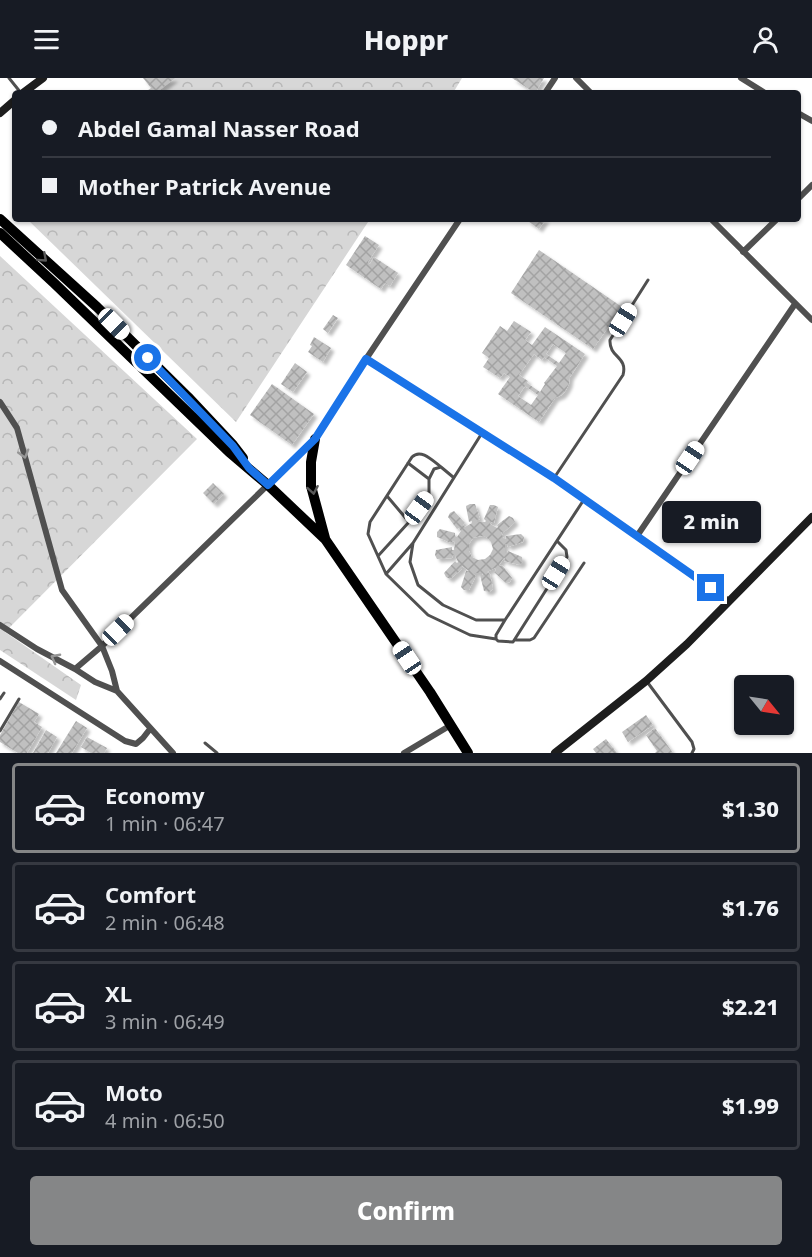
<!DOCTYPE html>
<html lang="en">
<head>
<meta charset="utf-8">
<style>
  body { margin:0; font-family:"Noto Sans",sans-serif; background:#20242c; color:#f1f3f6; height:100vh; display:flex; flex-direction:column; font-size:22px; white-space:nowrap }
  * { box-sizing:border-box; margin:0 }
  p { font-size:20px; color:#9ea1a6 }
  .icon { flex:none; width:33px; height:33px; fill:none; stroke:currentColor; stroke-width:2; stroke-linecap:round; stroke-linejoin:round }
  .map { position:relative; height:675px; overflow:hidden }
  .details { display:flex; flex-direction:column; background:#171b24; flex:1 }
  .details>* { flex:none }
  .guide { position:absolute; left:12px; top:12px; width:789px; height:132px; border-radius:6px; box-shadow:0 2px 4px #0004; display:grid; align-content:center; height:132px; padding:0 30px; background:#171b24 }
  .needle { width:39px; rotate:120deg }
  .fabs { position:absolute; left:734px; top:597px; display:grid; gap:12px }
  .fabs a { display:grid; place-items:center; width:60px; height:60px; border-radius:6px; background:#171b24; box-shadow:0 2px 4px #0004; font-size:30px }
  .end { position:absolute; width:27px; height:27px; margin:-14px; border:8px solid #1a73e8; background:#fff; box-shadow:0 0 0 3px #fff }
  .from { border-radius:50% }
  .bubble { position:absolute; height:42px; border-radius:6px; background:#171b24; box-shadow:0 2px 4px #0004; font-size:20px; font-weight:800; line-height:42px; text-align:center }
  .car { position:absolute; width:18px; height:36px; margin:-18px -9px; border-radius:8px; box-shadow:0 0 4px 2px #0007; background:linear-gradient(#fff 24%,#345 0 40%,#fff 0 76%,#345 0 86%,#fff 0) }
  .guide b { display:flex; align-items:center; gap:21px; height:57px; font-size:22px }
  .guide b+b { border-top:2px solid #363941 }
  .guide i { width:15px; height:15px; background:#f1f3f6 }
  ul { padding:10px 0 0; list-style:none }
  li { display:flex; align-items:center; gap:18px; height:90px; margin:0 12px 9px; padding:0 18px; border:3px solid #363941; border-radius:6px }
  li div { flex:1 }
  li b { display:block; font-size:22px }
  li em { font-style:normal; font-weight:800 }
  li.on { border-color:#858687 }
  li>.icon { width:54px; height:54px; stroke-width:1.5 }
  .cta { display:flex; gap:12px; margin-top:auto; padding:12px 30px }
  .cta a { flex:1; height:69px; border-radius:6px; background:#858687; color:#fff; font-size:24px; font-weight:800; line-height:69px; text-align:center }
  header { display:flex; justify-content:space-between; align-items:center; height:78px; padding:0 30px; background:#171b24; font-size:27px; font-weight:800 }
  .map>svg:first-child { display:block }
  .forest { fill:url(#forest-crowns) }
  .building { fill:url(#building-cross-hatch); fill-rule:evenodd; filter:url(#shadow) }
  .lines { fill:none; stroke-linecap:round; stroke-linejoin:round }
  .lane { stroke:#505050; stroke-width:3 }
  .street { stroke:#505050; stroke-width:6 }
  .secondary { stroke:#1d1d1d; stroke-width:8 }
  .highway { stroke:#000; stroke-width:10 }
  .oneway { stroke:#595959 }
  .oneway2 { stroke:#969696 }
  .route { stroke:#1a73e8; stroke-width:8 }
</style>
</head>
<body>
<header><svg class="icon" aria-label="menu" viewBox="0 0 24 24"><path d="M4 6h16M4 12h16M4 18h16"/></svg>Hoppr<svg class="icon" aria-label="person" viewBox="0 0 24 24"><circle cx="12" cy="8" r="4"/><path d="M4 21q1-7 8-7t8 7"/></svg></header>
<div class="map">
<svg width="812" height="675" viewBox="0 0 812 675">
  <defs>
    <pattern id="forest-crowns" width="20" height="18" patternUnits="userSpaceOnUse" patternTransform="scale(1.5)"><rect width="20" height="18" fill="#d7d7d7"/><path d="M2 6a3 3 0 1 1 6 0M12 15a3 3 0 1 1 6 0" fill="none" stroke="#b7b7b7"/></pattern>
    <pattern id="building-cross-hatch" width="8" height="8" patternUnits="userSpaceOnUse" patternTransform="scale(1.5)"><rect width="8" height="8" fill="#c0c0c0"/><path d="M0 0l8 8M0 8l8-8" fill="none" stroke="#a3a3a3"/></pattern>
    <filter id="shadow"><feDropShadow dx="3.5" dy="3.5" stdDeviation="1.5" flood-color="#0004"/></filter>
  </defs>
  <rect width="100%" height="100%" fill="#fff"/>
  <path class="forest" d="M168 0H462L453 15H149Z
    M27 141H370L236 344Z
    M0 178 197 361 5 554 81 607 76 622 0 572Z"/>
  <path class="building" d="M143 0H175L156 15H144L151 10Z
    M512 0H544L535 15Z
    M530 141H546L539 151 528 143Z
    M365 158 379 167 368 184 370 186 374 179 398 195 390 208 385 205 381 211 346 187Z
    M539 172 622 229 593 271 511 215Z
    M333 237 338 240 328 255 323 251Z
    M514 243 531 254 525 262 532 267 545 249 585 276 570 299 569 306 566 312 562 317 555 320 539 344 498 316 510 299 504 295 500 300 483 289 489 280 482 275 500 248 507 253ZM553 266 566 275 559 285 546 276ZM534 276 542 282 544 279 557 288 544 305 545 306 540 314 527 305 528 303 519 297ZM525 308 538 317 531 327 518 318Z
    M314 259 331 270 323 284 308 274 312 268 310 267Z
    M295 285 307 294 293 314 281 306Z
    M272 306 314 336 292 367 250 337Z
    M213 405 224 416 214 426 203 415Z
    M470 426H475L480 441 477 442V444H485L486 443 484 441 490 427H494L498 429 494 445 491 444 490 446 497 450 498 449 497 447 509 438 513 440 515 444 503 455 501 454 504 461H506V458L521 456 524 459 523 464 508 469 507 466H505V475H507L508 473 522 479 523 484 520 487 504 483 505 480H504L499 487 500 488 502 487 512 500 510 504 506 505 494 494 496 492 495 490 487 494 490 496 493 511 489 514 484 513 480 497H483L482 495H474V496L476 498 469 512H464L461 509 466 493H469L462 488V491L450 501 446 499 444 495 455 483 457 485 458 484 455 477H453L452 480 437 481 435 477 436 472 452 469V472H454L455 464 453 463 451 465 437 459V454L440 451 455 455V458L457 459 461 453 459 450 457 451 448 439 450 435 454 433 465 445 463 447 465 449 472 445V443L469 444 466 428ZM480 458 486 459 491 464 493 471 490 477 485 481 478 482 472 479 469 473V466L473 460Z
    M19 624 39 636 34 644 42 649 27 675H18L0 664V657Z
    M646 637 653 647 628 664 622 654Z
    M76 643 87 650 72 675H56Z
    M655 650 673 675H655L657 673 646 657Z
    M46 652 57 659 48 675H33Z
    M87 659 107 670 104 675H91L81 669Z
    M606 661 617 675H596L593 671Z"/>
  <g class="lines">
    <path class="lane" d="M9 0 21 15
      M482 355 413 465 410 484 418 507 443 527 476 542H505L583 423
      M408 385 429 401
      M441 389C433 383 421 370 412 379L370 444 368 456 386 496 428 537 470 557 496 561
      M554 400 623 297C628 278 609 280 610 262L648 202
      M387 418 409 444
      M378 478 409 444 429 417V401L434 391 441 389 453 399
      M386 496 413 465
      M505 542 496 557V561L498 563 513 564 567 479 566 472 557 463
      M515 562H530L534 560 584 485
      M648 605 692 664 694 671 692 675
      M0 621 4 615
      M0 653 19 621
      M205 665 217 675"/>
    <path class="street" d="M576 0 591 15
      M741 0 765 15
      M545 15 555 0
      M798 35 812 43
      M798 121 812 107
      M711 141 812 242
      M743 174 777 141
      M366 281 554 400 729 523
      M0 324 17 350 62 512 102 568 112 593 117 613 173 675
      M637 458 795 226
      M0 547 37 571 75 591 102 568 315 361 366 281 460 141
      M0 583 125 663 136 666 143 660 150 651
      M75 591 95 604 117 613
      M404 675 451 647"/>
    <path class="secondary" d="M23 15 43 0
      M0 35 15 22
      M555 675 646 603 687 566 812 439"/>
    <path class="highway" d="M0 141 97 229 188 319 233 367 243 380
      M0 155 54 205 229 374 268 407 325 461 430 614 468 675
      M315 361 311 384V408L325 460"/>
  </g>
  <defs><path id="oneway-chevron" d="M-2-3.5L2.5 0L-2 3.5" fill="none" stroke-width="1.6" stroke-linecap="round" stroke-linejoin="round" transform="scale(1.5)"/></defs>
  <g class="oneway">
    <use href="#oneway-chevron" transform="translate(43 180) rotate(42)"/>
    <use href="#oneway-chevron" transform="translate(313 412) rotate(80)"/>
  </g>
  <g class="oneway2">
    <use href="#oneway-chevron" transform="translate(24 376) rotate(74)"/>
    <use href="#oneway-chevron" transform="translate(55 580) rotate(-152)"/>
  </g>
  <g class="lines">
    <path class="route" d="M148 280 233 368 249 390 268 407 315 361 366 281 554 400 711 510"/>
  </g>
</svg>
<div class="fabs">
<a><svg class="needle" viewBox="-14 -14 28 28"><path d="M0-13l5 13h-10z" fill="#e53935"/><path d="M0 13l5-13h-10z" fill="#9ea1a6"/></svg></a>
</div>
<i class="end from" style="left:148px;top:280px"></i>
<i class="end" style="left:711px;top:510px"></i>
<div class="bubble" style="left:662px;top:423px;width:99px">2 min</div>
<i class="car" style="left:623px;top:242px;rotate:32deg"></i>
<i class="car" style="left:114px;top:246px;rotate:135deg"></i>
<i class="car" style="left:690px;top:380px;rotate:34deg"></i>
<i class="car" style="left:419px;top:430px;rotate:36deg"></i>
<i class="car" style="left:556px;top:495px;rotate:32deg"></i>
<i class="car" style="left:118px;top:552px;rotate:46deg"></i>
<i class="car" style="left:407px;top:580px;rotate:326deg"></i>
<div class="guide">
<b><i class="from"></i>Abdel Gamal Nasser Road</b>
<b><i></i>Mother Patrick Avenue</b>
</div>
</div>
<section class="details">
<ul>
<li class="on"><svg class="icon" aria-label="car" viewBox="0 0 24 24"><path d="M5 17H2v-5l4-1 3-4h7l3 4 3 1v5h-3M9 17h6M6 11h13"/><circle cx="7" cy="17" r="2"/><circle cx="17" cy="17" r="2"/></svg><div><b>Economy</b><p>1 min · 06:47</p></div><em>$1.30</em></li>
<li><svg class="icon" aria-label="car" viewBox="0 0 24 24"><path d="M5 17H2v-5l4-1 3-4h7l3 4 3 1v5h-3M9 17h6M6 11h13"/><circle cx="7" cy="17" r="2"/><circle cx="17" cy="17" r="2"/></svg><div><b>Comfort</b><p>2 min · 06:48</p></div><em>$1.76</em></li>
<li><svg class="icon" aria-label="car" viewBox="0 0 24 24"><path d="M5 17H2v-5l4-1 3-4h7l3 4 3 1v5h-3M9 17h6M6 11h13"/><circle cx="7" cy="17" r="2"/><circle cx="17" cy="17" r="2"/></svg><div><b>XL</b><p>3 min · 06:49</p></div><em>$2.21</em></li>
<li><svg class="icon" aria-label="car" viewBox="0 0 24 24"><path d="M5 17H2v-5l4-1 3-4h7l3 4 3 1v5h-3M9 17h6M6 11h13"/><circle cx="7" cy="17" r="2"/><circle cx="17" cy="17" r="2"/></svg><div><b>Moto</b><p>4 min · 06:50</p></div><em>$1.99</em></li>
</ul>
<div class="cta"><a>Confirm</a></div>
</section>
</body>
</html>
